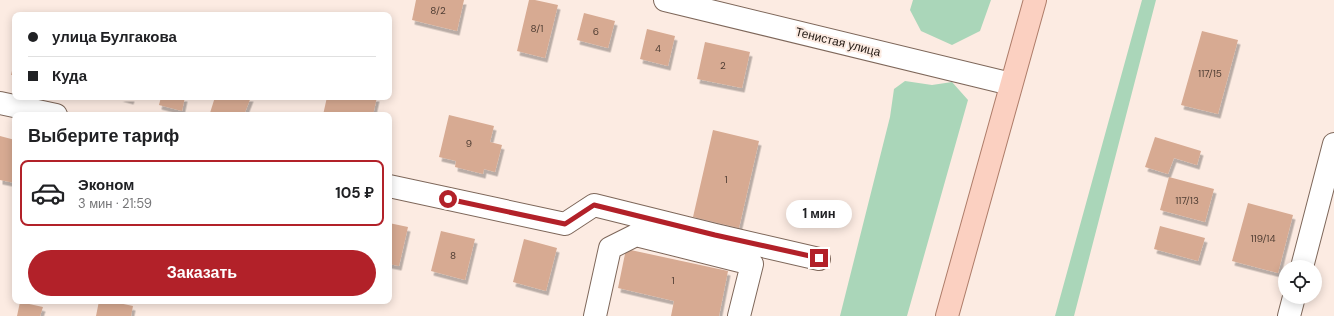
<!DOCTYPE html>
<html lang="ru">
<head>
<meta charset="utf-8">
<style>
  body { margin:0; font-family:"DM Sans",sans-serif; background:#f2f2f2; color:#202124; height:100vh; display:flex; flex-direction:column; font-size:15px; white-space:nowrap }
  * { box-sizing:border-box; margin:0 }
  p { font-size:13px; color:#757577 }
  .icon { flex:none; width:22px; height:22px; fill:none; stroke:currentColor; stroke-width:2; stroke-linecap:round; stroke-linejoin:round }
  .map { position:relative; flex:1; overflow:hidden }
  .drawer { position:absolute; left:12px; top:112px; width:380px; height:192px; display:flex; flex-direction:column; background:#fff; border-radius:8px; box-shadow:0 2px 10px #0003 }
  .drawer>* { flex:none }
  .guide { position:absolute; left:12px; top:12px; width:380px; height:88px; border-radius:8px; box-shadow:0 2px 10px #0003; display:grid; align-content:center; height:88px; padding:0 16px; background:#fff }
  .tools { position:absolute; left:1278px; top:260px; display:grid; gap:8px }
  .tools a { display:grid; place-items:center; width:44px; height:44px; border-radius:50%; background:#fff; box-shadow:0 2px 10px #0003; font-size:20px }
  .end { position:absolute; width:18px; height:18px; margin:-9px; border:5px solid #b22129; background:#fff; box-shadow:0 0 0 2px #fff }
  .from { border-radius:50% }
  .bubble { position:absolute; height:28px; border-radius:14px; background:#fff; box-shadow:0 2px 10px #0003; font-size:13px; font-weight:700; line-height:28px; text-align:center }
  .guide b { display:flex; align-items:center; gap:14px; height:38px; font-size:15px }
  .guide b+b { border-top:1px solid #e0e0e0 }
  .guide i { width:10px; height:10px; background:#202124 }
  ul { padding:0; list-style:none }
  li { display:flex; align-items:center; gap:12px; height:66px; margin:0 8px 6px; padding:0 8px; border:2px solid #e0e0e0; border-radius:8px }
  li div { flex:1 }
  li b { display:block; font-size:15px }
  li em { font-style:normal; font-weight:700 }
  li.active { border-color:#b22129 }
  li>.icon { width:36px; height:36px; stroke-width:1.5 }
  h2 { padding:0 16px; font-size:18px; line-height:48px }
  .cta { display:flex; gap:8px; margin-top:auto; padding:8px 16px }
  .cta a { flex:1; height:46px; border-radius:24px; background:#b22129; color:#fff; font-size:16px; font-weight:700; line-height:46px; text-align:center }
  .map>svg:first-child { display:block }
  .green { fill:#aad6b9 }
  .building { fill:#d7aa92; filter:url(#shadow) }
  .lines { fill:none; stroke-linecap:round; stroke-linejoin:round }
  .minor-casing { stroke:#7e675a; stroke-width:24 }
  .major-casing { stroke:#ae7c69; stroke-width:24 }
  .minor { stroke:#fff; stroke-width:22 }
  .major { stroke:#fbd0c1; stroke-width:22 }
  .route { stroke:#b22129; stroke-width:5 }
  .labels { text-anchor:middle; stroke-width:4; stroke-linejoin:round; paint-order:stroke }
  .number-label { font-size:10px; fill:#503e34 }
  .street-label { font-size:12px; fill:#231a14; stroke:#fcebe2 }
</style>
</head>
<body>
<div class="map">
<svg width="1334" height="316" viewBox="0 0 1334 316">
  <defs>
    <filter id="shadow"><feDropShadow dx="2.5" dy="4.5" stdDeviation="0" flood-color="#0004"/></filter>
  </defs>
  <rect width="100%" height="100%" fill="#fcebe2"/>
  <path class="green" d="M913 0H991L980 31 952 45 921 31 910 10Z
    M1142 0H1156L1074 316H1055Z
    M905 81 932 85 952 82 968 100 907 316H840L890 117 894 89Z"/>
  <path class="building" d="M416 0H464L457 31 412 20Z
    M529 0H535L558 5 545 58 517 51Z
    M584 13 615 21 608 48 577 40Z
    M647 29 675 36 668 66 640 59Z
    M1202 31 1238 40 1218 114 1181 105Z
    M705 42 750 52 742 88 697 79Z
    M14 62H15V75H11Z
    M120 97H132L131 100Z
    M161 97H185L182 111 159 105Z
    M215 97H251L244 115H216L210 113Z
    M327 97H377L373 115H323Z
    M449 115 494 126 490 142 502 145 495 172 484 169 483 174 455 167 456 161 439 157Z
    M713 130 759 141 739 228 693 217Z
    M0 136 15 140V183L0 180Z
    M1155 137 1201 151 1197 165 1174 158 1168 174 1145 167Z
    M1169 177 1214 189 1205 222 1160 210Z
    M1248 203 1293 215 1278 273 1232 261Z
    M389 223 408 227 399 266 389 264Z
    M1160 226 1205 238 1198 261 1154 249Z
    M441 231 475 239 465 280 431 271Z
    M524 239 557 248 546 291 513 282Z
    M626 249 728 271 719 316H671L674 301 618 288Z
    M99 301H109L133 306 131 316H96Z
    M20 302 43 307 40 316H17Z"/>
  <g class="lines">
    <defs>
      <path id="minor" d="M665 0 1011 84
        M0 103 56 115
        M389 186 565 224 594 205 715 235 819 259
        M1302 267 1334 144
        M595 316 610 248 636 235 752 264 739 316
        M1289 316 1294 297"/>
      <path id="major" d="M947 316 1035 0"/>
    </defs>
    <use href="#minor" class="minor-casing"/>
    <use href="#major" class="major-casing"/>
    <use href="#minor" class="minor"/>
    <use href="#major" class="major"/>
  </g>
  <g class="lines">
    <path class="route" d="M448 199 565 224 594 205 715 235 819 258"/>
  </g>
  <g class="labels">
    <g class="number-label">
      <text x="438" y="14">8/2</text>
      <text x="537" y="32">8/1</text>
      <text x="596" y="35">6</text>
      <text x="658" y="52">4</text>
      <text x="723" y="69">2</text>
      <text x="1210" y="77">117/15</text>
      <text x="469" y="147">9</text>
      <text x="726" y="183">1</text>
      <text x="1187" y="204">117/13</text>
      <text x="1263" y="242">119/14</text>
      <text x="453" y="259">8</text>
      <text x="673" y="284">1</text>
    </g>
    <g class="street-label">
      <text transform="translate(838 42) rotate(14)" y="4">Тенистая улица</text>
    </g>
  </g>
</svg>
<div class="tools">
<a><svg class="icon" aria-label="locate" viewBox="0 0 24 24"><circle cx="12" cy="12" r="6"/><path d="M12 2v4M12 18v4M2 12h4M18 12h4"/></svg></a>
</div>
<i class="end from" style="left:448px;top:199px"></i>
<i class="end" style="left:819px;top:258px"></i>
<div class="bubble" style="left:786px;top:200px;width:66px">1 мин</div>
<div class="guide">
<b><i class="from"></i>улица Булгакова</b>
<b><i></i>Куда</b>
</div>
<section class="drawer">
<h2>Выберите тариф</h2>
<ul>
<li class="active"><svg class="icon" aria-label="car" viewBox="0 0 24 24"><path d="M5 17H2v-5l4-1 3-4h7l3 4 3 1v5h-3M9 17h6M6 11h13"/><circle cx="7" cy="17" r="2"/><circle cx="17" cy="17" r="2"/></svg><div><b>Эконом</b><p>3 мин · 21:59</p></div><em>105 ₽</em></li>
</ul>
<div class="cta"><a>Заказать</a></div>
</section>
</div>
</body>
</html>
